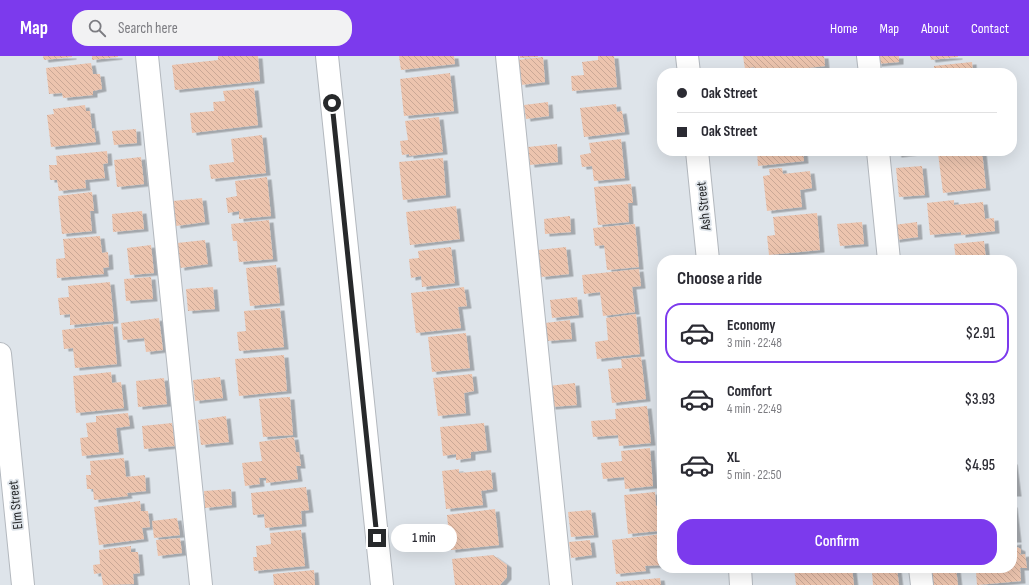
<!DOCTYPE html>
<html lang="en">
<head>
<meta charset="utf-8">
<style>
  body { margin:0; font-family:"Sofia Sans Condensed",sans-serif; background:#f2f2f3; color:#2b2b33; height:100vh; display:flex; flex-direction:column; font-size:15px; white-space:nowrap }
  * { box-sizing:border-box; margin:0 }
  p { font-size:13px; color:#7c7c81 }
  .icon { flex:none; width:22px; height:22px; fill:none; stroke:currentColor; stroke-width:2; stroke-linecap:round; stroke-linejoin:round }
  .map { position:relative; flex:1; overflow:hidden }
  .panel { position:absolute; left:657px; top:199px; width:360px; height:318px; display:flex; flex-direction:column; background:#fff; border-radius:16px; box-shadow:0 4px 16px #0002 }
  .panel>* { flex:none }
  .guide { position:absolute; left:657px; top:12px; width:360px; height:88px; border-radius:16px; box-shadow:0 4px 16px #0002; display:grid; align-content:center; height:88px; padding:0 20px; background:#fff }
  .end { position:absolute; width:18px; height:18px; margin:-9px; border:5px solid #27292b; background:#fff; box-shadow:0 0 0 2px #fff }
  .from { border-radius:50% }
  .bubble { position:absolute; height:28px; border-radius:14px; background:#fff; box-shadow:0 4px 16px #0002; font-size:13px; font-weight:600; line-height:28px; text-align:center }
  .guide b { display:flex; align-items:center; gap:14px; height:38px; font-size:15px }
  .guide b+b { border-top:1px solid #e1e1e2 }
  .guide i { width:10px; height:10px; background:#2b2b33 }
  ul { padding:0; list-style:none }
  li { display:flex; align-items:center; gap:12px; height:60px; margin:0 8px 6px; padding:0 12px; border:2px solid transparent; border-radius:16px }
  li div { flex:1 }
  li b { display:block; font-size:15px }
  li em { font-style:normal; font-weight:600 }
  li.current { border-color:#7c3aed }
  li>.icon { width:36px; height:36px; stroke-width:1.5 }
  h2 { padding:0 20px; font-size:18px; line-height:48px }
  .action { display:flex; gap:8px; margin-top:auto; padding:8px 20px }
  .action a { flex:1; height:46px; border-radius:16px; background:#7c3aed; color:#fff; font-size:16px; font-weight:600; line-height:46px; text-align:center }
  header { display:flex; align-items:center; gap:24px; box-sizing:border-box; height:56px; padding:0 20px; background:#7c3aed; color:#fff }
  header strong { font-size:19px }
  nav { display:flex; gap:22px; margin-inline-start:auto; font-size:14px }
  .search { width:280px; height:36px; background:#f2f2f3; display:flex; align-items:center; gap:10px; box-sizing:border-box; padding:0 14px; border-radius:16px; color:#7c7c81; font-size:15px }
  .map>svg:first-child { display:block }
  .building { fill:url(#building-back-hatch); filter:url(#shadow) }
  .lines { fill:none; stroke-linecap:round; stroke-linejoin:round }
  .minor-casing { stroke:#b3b8be; stroke-width:24 }
  .minor { stroke:#fff; stroke-width:22 }
  .route { stroke:#27292b; stroke-width:5 }
  .labels { text-anchor:middle; stroke-width:3.5; stroke-linejoin:round; paint-order:stroke }
  .street-label { font-size:14px; fill:#27292b; stroke:#dee4ea }
</style>
</head>
<body>
<header>
<strong>Map</strong>
<div class="search"><svg class="icon" aria-label="search" viewBox="0 0 24 24"><circle cx="10" cy="10" r="6"/><path d="M15 15l6 6"/></svg>Search here</div>
<nav><a>Home</a><a>Map</a><a>About</a><a>Contact</a></nav>
</header>
<div class="map">
<svg width="1029" height="529" viewBox="0 0 1029 529">
  <defs>
    <pattern id="building-back-hatch" width="6" height="6" patternUnits="userSpaceOnUse"><rect width="6" height="6" fill="#ecc4ae"/><path d="M-1 5l2 2M0 0l6 6M5-1l2 2" fill="none" stroke="#caa896"/></pattern>
    <filter id="shadow"><feDropShadow dx="4.5" dy="2.5" stdDeviation="0" flood-color="#0004"/></filter>
  </defs>
  <rect width="100%" height="100%" fill="#dee4ea"/>
  <path class="building" d="M43 0H72V1L44 4Z
    M92 0H118V1L92 4Z
    M218 0H258L260 25 175 34 172 9 218 4Z
    M399 0H454L455 8 401 14Z
    M520 0H538V1L520 2Z
    M598 0H614L617 31 572 35 571 20 584 19 582 6 598 4Z
    M743 0H824L825 10 799 13V17H755L754 11 745 13Z
    M876 0H899V6L877 8Z
    M930 0H958V1L931 4Z
    M543 1 545 26 521 29 518 4Z
    M972 6 973 17H934V10Z
    M91 7 93 18H100L102 33 93 35V39L63 42 62 37 49 38 46 12Z
    M450 17 454 55 404 60 400 23Z
    M254 32 258 69 192 77 190 57 214 55 213 46 225 45 223 35Z
    M548 46 549 60 526 63 524 49Z
    M616 48 617 56 622 55 625 76 584 81 580 52Z
    M85 49 86 55H90L92 73 94 72 96 86 51 91 47 59 54 58 53 53Z
    M439 61 443 96 409 100V98L402 99 400 85 408 84 405 65Z
    M136 73 137 87 114 89 112 75Z
    M262 79 266 117 211 123 209 109 234 106 231 83Z
    M621 83 625 122 594 125 592 110 582 111 580 99 591 97 589 87Z
    M557 88 558 106 530 109 528 91Z
    M107 95 108 107 103 108 105 122 85 124 86 132 59 135 57 124H50L49 109H57L56 100Z
    M757 95H803L804 105 758 110Z
    M896 95H921V96L897 99Z
    M958 95H982L986 132 943 137 938 97Z
    M141 101 144 128 117 131 114 104Z
    M443 102 446 139 403 144 399 106Z
    M922 110 925 139 899 141 896 112Z
    M782 112 783 118 810 115 812 132 800 134 802 151 767 155 763 120 770 119 769 113Z
    M267 121 271 160 239 163V155L228 157 226 142 237 140 235 125Z
    M631 128 633 147H628L629 166 598 169 594 131Z
    M92 136 94 155H90L92 175 62 178 58 140Z
    M202 142 205 166 176 170 173 145Z
    M954 144V149L983 146 985 163 994 162 995 175 961 179V176L930 179 927 147Z
    M456 150 460 183 410 189 406 156Z
    M142 155 144 173 113 176 112 158Z
    M817 157 820 194 769 199 767 180 775 179 773 161Z
    M570 160 571 176 545 178 544 163Z
    M269 164 273 203 239 206 237 185H233L231 168Z
    M862 166 864 188 840 190 837 168Z
    M917 166 918 181 895 184 894 169Z
    M635 168 639 211 607 214 604 189 595 190 593 172Z
    M100 180 102 197 108 196 109 211 103 212 104 218 57 222 56 203 65 202 63 183Z
    M205 184 208 208 180 212 177 187Z
    M984 185 986 204H956L954 188Z
    M151 189 154 217 130 219 127 192Z
    M451 191 455 227 422 231 421 220 411 222 409 203 419 202 418 195Z
    M566 191 569 218 541 221 538 194Z
    M914 199 915 204H898V200Z
    M808 200 809 204H781L780 203Z
    M276 209 280 247 250 250 246 212Z
    M639 213 641 230 632 231 635 256 603 260 600 236 584 238 582 219Z
    M151 221 153 243 126 245 124 223Z
    M110 226 114 265 70 269V258L60 259 58 242 69 241 68 230Z
    M213 231 215 253 188 255 186 233Z
    M464 231 467 250 458 251 461 272 416 277 411 237Z
    M577 241 579 259 552 262 550 244Z
    M280 252 284 291 239 295 237 276 246 275 244 255Z
    M636 258 640 298 597 303 595 286 608 284 606 262Z
    M159 262 163 294 146 296 144 282 123 284 121 267Z
    M570 264 572 283 547 285 545 267Z
    M113 268 117 308 75 312 73 292 64 293 62 274Z
    M466 277 470 312 432 316 428 281Z
    M284 299 287 335 239 340 235 303Z
    M641 301 646 343 612 347 608 313 622 312 621 303Z
    M111 316 112 327 121 326 124 352 76 357 73 320Z
    M472 318 474 335 464 337 466 357 438 360 433 322Z
    M220 321 223 342 195 345 193 324Z
    M164 322 167 348 138 351 136 325Z
    M575 327 577 349 551 351 549 330Z
    M290 341 293 379 263 381 259 343Z
    M647 350 651 387 619 390 618 379 593 381 591 365 616 363 615 353Z
    M128 357 130 370 116 372 119 396 82 400 80 382 88 381 86 367 96 366V360Z
    M226 360 229 386 201 389 198 364Z
    M172 367 175 390 144 393 142 370Z
    M484 367 487 394 471 396V402L456 404V398L443 400 440 371Z
    M294 381 296 396H299L301 410H296L298 423 266 427V422H259L260 428 245 430 242 407 262 405 259 386Z
    M650 392 653 430 625 433 624 421 603 423 601 407 622 405 621 395Z
    M124 402 126 421 145 419 146 435 127 437 128 440 94 444 93 433H87L86 419H91L90 405Z
    M1012 406H1013L1017 438H1012Z
    M459 413V417L491 414 493 433 481 435 483 449 446 453 442 415Z
    M306 431 309 454 301 455 302 468 265 472 264 458 253 459 251 437Z
    M231 433 232 449 205 452 204 435Z
    M655 436 656 450 662 449V470H658V475L628 478 624 439Z
    M140 445 141 455H148L150 471 142 472 144 483 99 489 94 451Z
    M1012 449H1013L1017 484H1012Z
    M495 453 499 489 451 494 450 485 441 486 439 470 448 469 447 459Z
    M591 454 594 479 571 481 568 456Z
    M177 462 180 479 154 482 152 465Z
    M301 474 305 510 254 515 253 501H257L256 490 271 488 270 477Z
    M662 478V497H660L662 509 645 510 646 515 616 518 612 484Z
    M180 482 182 497 158 500 156 484Z
    M590 484 592 499 571 502 569 486Z
    M1017 486V491L1021 493V497L1019 499 1025 498 1027 512H1020L1021 525 977 529 976 516H980V512H1012V487Z
    M131 490V496H138L140 517 133 518 134 528 103 529 101 517 94 518 93 509 100 508 99 494Z
    M493 499 507 509V521L500 529H455L452 503Z
    M794 512H852L854 529H796Z
    M929 512H956L958 529H931Z
    M897 513 899 529H873L872 516Z
    M314 514 315 529H274L273 518Z
    M660 522 661 529H616V526Z"/>
  <g class="lines">
    <defs>
      <path id="minor" d="M147 0 201 529
        M327 0 382 529
        M507 0 561 529
        M687 0 689 17
        M868 0 870 17
        M697 95 708 204
        M878 95 889 204
        M0 298 23 529
        M740 512 741 529
        M920 512 922 529"/>
    </defs>
    <use href="#minor" class="minor-casing"/>
    <use href="#minor" class="minor"/>
  </g>
  <g class="lines">
    <path class="route" d="M332 47 377 482"/>
  </g>
  <g class="labels">
    <g class="street-label">
      <text transform="translate(703 150) rotate(-96)" y="5">Ash Street</text>
      <text transform="translate(15 449) rotate(-96)" y="5">Elm Street</text>
    </g>
  </g>
</svg>
<i class="end from" style="left:332px;top:47px"></i>
<i class="end" style="left:377px;top:482px"></i>
<div class="bubble" style="left:391px;top:468px;width:66px">1 min</div>
<div class="guide">
<b><i class="from"></i>Oak Street</b>
<b><i></i>Oak Street</b>
</div>
<section class="panel">
<h2>Choose a ride</h2>
<ul>
<li class="current"><svg class="icon" aria-label="car" viewBox="0 0 24 24"><path d="M5 17H2v-5l4-1 3-4h7l3 4 3 1v5h-3M9 17h6M6 11h13"/><circle cx="7" cy="17" r="2"/><circle cx="17" cy="17" r="2"/></svg><div><b>Economy</b><p>3 min · 22:48</p></div><em>$2.91</em></li>
<li><svg class="icon" aria-label="car" viewBox="0 0 24 24"><path d="M5 17H2v-5l4-1 3-4h7l3 4 3 1v5h-3M9 17h6M6 11h13"/><circle cx="7" cy="17" r="2"/><circle cx="17" cy="17" r="2"/></svg><div><b>Comfort</b><p>4 min · 22:49</p></div><em>$3.93</em></li>
<li><svg class="icon" aria-label="car" viewBox="0 0 24 24"><path d="M5 17H2v-5l4-1 3-4h7l3 4 3 1v5h-3M9 17h6M6 11h13"/><circle cx="7" cy="17" r="2"/><circle cx="17" cy="17" r="2"/></svg><div><b>XL</b><p>5 min · 22:50</p></div><em>$4.95</em></li>
</ul>
<div class="action"><a>Confirm</a></div>
</section>
</div>
</body>
</html>
